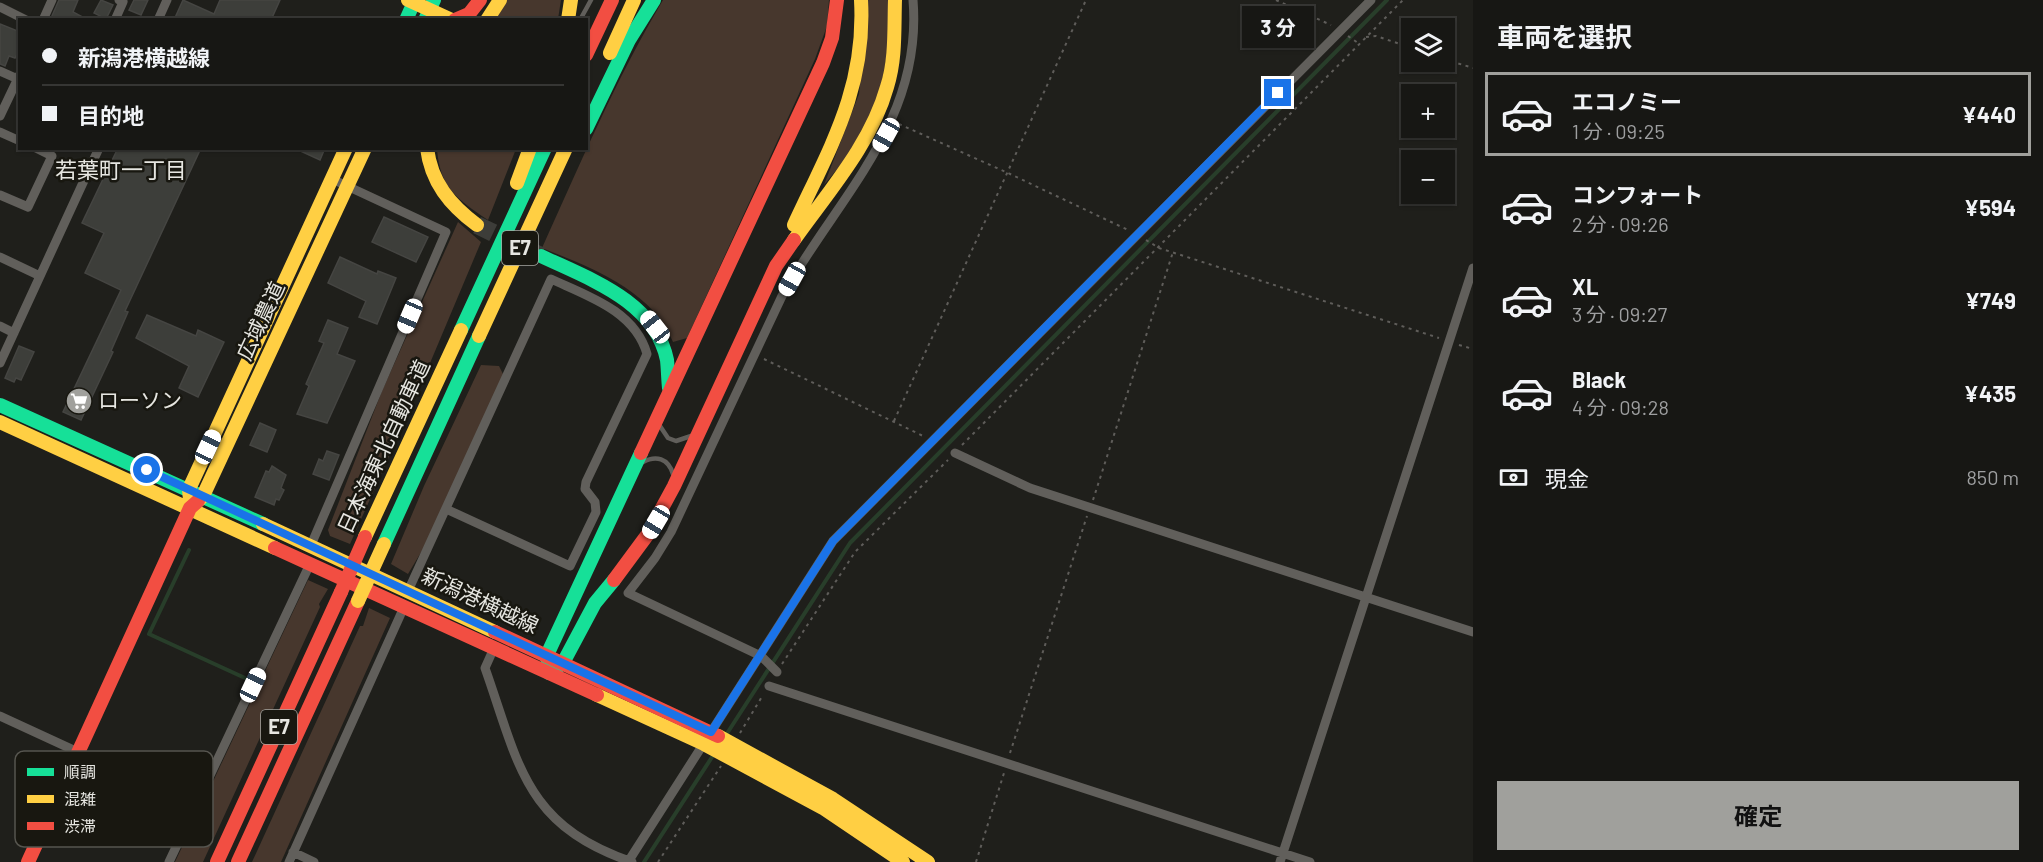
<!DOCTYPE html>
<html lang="ja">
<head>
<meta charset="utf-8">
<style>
  body { margin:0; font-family:Barlow,"Noto Sans JP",sans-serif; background:#242422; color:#f1f3f6; height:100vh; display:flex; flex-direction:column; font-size:22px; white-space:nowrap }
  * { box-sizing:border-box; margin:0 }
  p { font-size:20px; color:#9e9fa0 }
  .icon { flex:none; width:33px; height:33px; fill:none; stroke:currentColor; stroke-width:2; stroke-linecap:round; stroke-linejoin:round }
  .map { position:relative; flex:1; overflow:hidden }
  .sheet { display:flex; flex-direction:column; background:#171714; width:570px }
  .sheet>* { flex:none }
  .hud { position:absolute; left:18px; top:18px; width:570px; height:132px; border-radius:0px; box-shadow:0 2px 4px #0004,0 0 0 2px #363634; display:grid; align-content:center; height:132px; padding:0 24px; background:#171714 }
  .buttons { position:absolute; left:1401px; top:18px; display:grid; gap:12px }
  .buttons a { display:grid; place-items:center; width:54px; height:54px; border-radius:0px; background:#171714; box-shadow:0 2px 4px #0004,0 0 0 2px #363634; font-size:30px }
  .end { position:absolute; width:27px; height:27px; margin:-14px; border:8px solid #1a73e8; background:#fff; box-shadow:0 0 0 3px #fff }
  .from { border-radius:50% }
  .bubble { position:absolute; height:42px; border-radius:0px; background:#171714; box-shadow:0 2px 4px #0004,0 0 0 2px #363634; font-size:20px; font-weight:700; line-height:42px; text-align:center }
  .car { position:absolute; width:18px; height:36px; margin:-18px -9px; border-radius:8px; box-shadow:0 0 4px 2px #0007; background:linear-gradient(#fff 24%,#345 0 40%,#fff 0 76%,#345 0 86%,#fff 0) }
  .hud b { display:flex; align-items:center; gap:21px; height:57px; font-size:22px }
  .hud b+b { border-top:2px solid #363634 }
  .hud i { width:15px; height:15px; background:#f1f3f6 }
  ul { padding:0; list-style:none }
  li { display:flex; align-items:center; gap:18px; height:84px; margin:0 12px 9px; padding:0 12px; border:3px solid transparent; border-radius:0px }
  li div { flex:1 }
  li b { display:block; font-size:22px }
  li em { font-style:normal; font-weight:700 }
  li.on { border-color:#a0a09c }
  li>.icon { width:54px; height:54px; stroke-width:1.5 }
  h2 { padding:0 24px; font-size:27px; line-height:72px }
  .pay { display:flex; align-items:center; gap:15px; height:66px; padding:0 24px; font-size:22px }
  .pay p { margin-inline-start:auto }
  .cta { display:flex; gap:12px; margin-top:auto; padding:12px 24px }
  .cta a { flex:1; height:69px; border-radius:0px; background:#a0a09c; color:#111; font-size:24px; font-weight:700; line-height:69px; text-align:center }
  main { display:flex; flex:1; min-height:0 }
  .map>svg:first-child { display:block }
  .green { fill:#47372d }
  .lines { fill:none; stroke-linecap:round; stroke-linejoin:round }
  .stream { stroke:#283e2a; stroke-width:4 }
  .building { fill:#3d3e3a; stroke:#454542; stroke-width:1.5 }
  .highway-tunnel { stroke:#3d3d39; stroke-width:18; stroke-dasharray:18 9; stroke-linecap:butt }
  .path { stroke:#5f5d5a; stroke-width:2; stroke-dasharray:3 4.5; stroke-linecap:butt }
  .lane { stroke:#615f5b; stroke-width:4.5 }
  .street { stroke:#615f5b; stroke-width:9 }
  .fast { stroke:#16e098; stroke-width:14 }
  .slow { stroke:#ffcf43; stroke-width:14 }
  .jam { stroke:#f24e42; stroke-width:14 }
  .slow-bridge { stroke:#ffcf43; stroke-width:14 }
  .jam-bridge { stroke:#f24e42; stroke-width:14 }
  .route { stroke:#1a73e8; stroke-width:8 }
  .labels { text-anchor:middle; stroke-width:5; stroke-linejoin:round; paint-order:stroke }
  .shield { fill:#181710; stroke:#a8a8a2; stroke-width:1.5 }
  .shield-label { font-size:20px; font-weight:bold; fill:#e6e6e1 }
  .street-label { font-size:21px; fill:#e6e6e1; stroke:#181710 }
  .poi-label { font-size:21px; fill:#e6e6e1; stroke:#181710; text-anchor:start }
  .neighbourhood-label { font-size:22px; fill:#e6e6e1; stroke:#181710 }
  .key { fill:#181710; stroke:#56554f; stroke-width:1.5 }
  .key-label { font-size:16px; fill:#e6e6e1 }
</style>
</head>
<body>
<main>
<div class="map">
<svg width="1473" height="862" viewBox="0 0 1473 862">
  <rect width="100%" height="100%" fill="#1f1f1b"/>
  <path class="green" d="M507 0H561L558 19 495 20Z
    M663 0H829L827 26 815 59 687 338 673 342C652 290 590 267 542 248 580 164 616 79 663 0Z
    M868 0H890L888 49 879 96 848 156 824 185 859 94Z
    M437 149H516L488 220C457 199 440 188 437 149Z
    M458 222 481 242 417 394 350 544 330 536 328 530 382 391Z
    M481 365 499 366 504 376 423 549 408 574 391 564 424 486Z
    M308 580 328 589 319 604 320 607 203 862H175Z
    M369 608 390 618 281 862H252L360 626H363Z"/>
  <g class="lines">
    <path class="stream" d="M189 550 149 634 245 678
      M726 735 850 543 1387 0
      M644 862 714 754"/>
  </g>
  <path class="building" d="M59 0H78L73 12 88 20 51 18Z
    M101 0 113 5 106 19 94 13Z
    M134 0H148L141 15 129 10Z
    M183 0 214 14 220 0H280L271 20H174Z
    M0 24 20 32V48L15 58 9 56 5 66 0 64Z
    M118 148H201L125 311 128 312 111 351 113 352 81 420 63 412 121 290 85 273 104 233 82 223Z
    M294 148H325L320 160Z
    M384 217 428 237 416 262 372 242Z
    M340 257 377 274 378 271 396 278 377 324 359 317 366 301 328 283Z
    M147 315 196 336 198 330 224 342 198 397 179 388 189 366 136 338Z
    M328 320 348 328 337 354 355 361 327 423 297 414 309 386 306 384 324 343 319 341Z
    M19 346 34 352 21 380 16 378 14 382 5 378Z
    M260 423 276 430 267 452 250 445Z
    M327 451 339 455 329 480 313 474 319 459 323 461Z
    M272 466 286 475 281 488 284 490 279 500 276 499 274 505 255 497 266 471 269 472Z"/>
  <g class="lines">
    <path class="highway-tunnel" d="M477 225 541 256"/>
    <path class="path" d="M1276 0 1331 25
      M1348 36 1358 43
      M1366 37 1376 36 1412 48
      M1444 59 1473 68
      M899 124 1008 173 1128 230
      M1146 240 1159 248 1439 338
      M1459 345 1473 349
      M764 359 923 436
      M894 421 1086 0
      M962 445 1403 0
      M1093 500 1173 252
      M782 664 855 552 948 460
      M740 733 763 695
      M1010 753 1087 516
      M658 862 721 766
      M976 862 1004 773"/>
    <path class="lane" d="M580 20 591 0
      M660 426 668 438 676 441 691 436
      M643 462C656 455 668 458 673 474"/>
    <path class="street" d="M0 7 26 20
      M43 20 52 0
      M115 20 123 2 119 0
      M158 20 167 0
      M0 71 20 80
      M0 116 20 74
      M0 132 20 141
      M0 195 28 207 52 156 36 148
      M0 257 40 276
      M0 326 14 333
      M0 363 99 148
      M955 453 1030 488 1473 632
      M311 545 446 232 332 179
      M408 591 551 279C588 296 635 311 647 354L586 482 585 489 595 502 596 512 570 566 446 509
      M494 648 485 668C519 764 524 825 632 862
      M777 672 761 656 628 593 655 558 671 532 782 296C837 198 923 122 913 0
      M769 686 1310 862
      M0 716 195 806
      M293 852 314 862
      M169 862 310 564
      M289 862 404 607
      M628 862 833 541 1371 0
      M1280 862 1473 268"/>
    <path class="fast" d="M406 20 415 0
      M425 20 434 0
      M586 129 629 40 654 0
      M541 256C589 279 655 301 667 360 668 369 668 379 669 388
      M461 330 545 148
      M0 405 263 524
      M384 544 479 336
      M614 580 595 603 563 663 549 673 547 655 641 453"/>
    <path class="slow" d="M408 0 452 20
      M487 20 500 0
      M568 20 571 0
      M610 53 634 0
      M427 148C431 182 450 205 477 225
      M517 183 530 148
      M794 225C830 147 866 89 861 0
      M794 240C828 192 871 144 887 87 896 59 894 29 895 0
      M479 336 566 148
      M0 422 275 548
      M190 500 189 489 346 148
      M198 501 203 496 365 148
      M263 524 495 632
      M365 537 461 330
      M597 695 704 744 823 808 903 862
      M718 736 833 799 928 862"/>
    <path class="jam" d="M455 20 469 14 480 0
      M586 55 612 0
      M641 453 823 63 832 38 837 0
      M275 548 597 695
      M614 580 648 534 674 486 776 266 794 240
      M495 632 718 736
      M28 862 190 508 198 501
      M217 862 341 592
      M238 862 358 601"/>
    <path class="slow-bridge" d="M358 601 384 544"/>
    <path class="jam-bridge" d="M341 592 365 537"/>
  </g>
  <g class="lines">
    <path class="route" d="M147 470 711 732 833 541 1278 93"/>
  </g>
  <defs>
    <symbol id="supermarket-disc" viewBox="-11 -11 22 22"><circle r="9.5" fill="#a0a09c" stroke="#181710"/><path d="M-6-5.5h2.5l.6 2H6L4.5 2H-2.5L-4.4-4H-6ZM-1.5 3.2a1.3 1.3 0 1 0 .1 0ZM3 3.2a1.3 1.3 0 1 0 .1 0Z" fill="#fff"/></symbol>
  </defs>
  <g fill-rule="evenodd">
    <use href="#supermarket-disc" x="64" y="386" width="30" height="30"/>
  </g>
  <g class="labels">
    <g class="shield">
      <rect x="502" y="231" width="36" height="34" rx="4.5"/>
      <rect x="261" y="710" width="36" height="34" rx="4.5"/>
    </g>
    <g class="shield-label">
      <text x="520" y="255">E7</text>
      <text x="279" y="734">E7</text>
    </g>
    <g class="street-label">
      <text transform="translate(261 321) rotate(-65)" y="7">広域農道</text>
      <text transform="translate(384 447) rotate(-65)" y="7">日本海東北自動車道</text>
      <text transform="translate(480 601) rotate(25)" y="7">新潟港横越線</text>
    </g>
    <g class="poi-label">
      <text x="98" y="408">ローソン</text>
    </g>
    <g class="neighbourhood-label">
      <text x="121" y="178">若葉町一丁目</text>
    </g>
  </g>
  <rect x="15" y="751" width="198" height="96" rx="9" class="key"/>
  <rect x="27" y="768" width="27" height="8" fill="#16e098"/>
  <rect x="27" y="795" width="27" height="8" fill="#ffcf43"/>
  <rect x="27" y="822" width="27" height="8" fill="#f24e42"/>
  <g class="key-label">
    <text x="64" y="778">順調</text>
    <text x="64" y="805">混雑</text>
    <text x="64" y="832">渋滞</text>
  </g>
</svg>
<div class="buttons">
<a><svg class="icon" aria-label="layers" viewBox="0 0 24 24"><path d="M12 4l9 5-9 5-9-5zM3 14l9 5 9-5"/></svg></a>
<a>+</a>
<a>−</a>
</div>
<i class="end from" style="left:147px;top:470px"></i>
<i class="end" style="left:1278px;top:93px"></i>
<div class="bubble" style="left:1242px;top:6px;width:72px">3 分</div>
<i class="car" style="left:886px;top:135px;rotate:209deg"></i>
<i class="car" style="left:792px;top:279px;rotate:209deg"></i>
<i class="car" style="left:410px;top:316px;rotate:203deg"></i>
<i class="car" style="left:655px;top:327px;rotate:322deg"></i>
<i class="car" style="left:208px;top:447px;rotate:25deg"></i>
<i class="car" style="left:656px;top:522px;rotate:211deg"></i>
<i class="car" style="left:253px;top:685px;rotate:25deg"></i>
<div class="hud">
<b><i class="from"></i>新潟港横越線</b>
<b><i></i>目的地</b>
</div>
</div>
<section class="sheet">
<h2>車両を選択</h2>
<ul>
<li class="on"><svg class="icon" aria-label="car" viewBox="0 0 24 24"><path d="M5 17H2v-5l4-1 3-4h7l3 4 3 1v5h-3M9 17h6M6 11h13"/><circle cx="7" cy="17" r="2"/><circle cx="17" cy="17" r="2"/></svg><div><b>エコノミー</b><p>1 分 · 09:25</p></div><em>¥440</em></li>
<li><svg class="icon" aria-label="car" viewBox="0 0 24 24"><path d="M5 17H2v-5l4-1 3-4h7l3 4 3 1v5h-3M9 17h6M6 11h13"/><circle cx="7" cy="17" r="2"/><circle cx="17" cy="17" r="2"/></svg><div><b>コンフォート</b><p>2 分 · 09:26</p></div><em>¥594</em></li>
<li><svg class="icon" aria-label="car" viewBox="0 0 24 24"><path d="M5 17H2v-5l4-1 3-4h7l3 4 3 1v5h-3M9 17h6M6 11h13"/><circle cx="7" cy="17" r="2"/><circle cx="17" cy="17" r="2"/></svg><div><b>XL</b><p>3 分 · 09:27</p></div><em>¥749</em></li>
<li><svg class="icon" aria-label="car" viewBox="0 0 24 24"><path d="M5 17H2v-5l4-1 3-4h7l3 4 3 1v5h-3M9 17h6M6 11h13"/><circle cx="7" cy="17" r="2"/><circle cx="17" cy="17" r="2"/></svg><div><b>Black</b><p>4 分 · 09:28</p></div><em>¥435</em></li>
</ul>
<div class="pay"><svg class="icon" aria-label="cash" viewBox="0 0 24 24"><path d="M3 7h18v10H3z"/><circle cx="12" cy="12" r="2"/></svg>現金<p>850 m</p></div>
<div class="cta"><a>確定</a></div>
</section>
</main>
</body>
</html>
